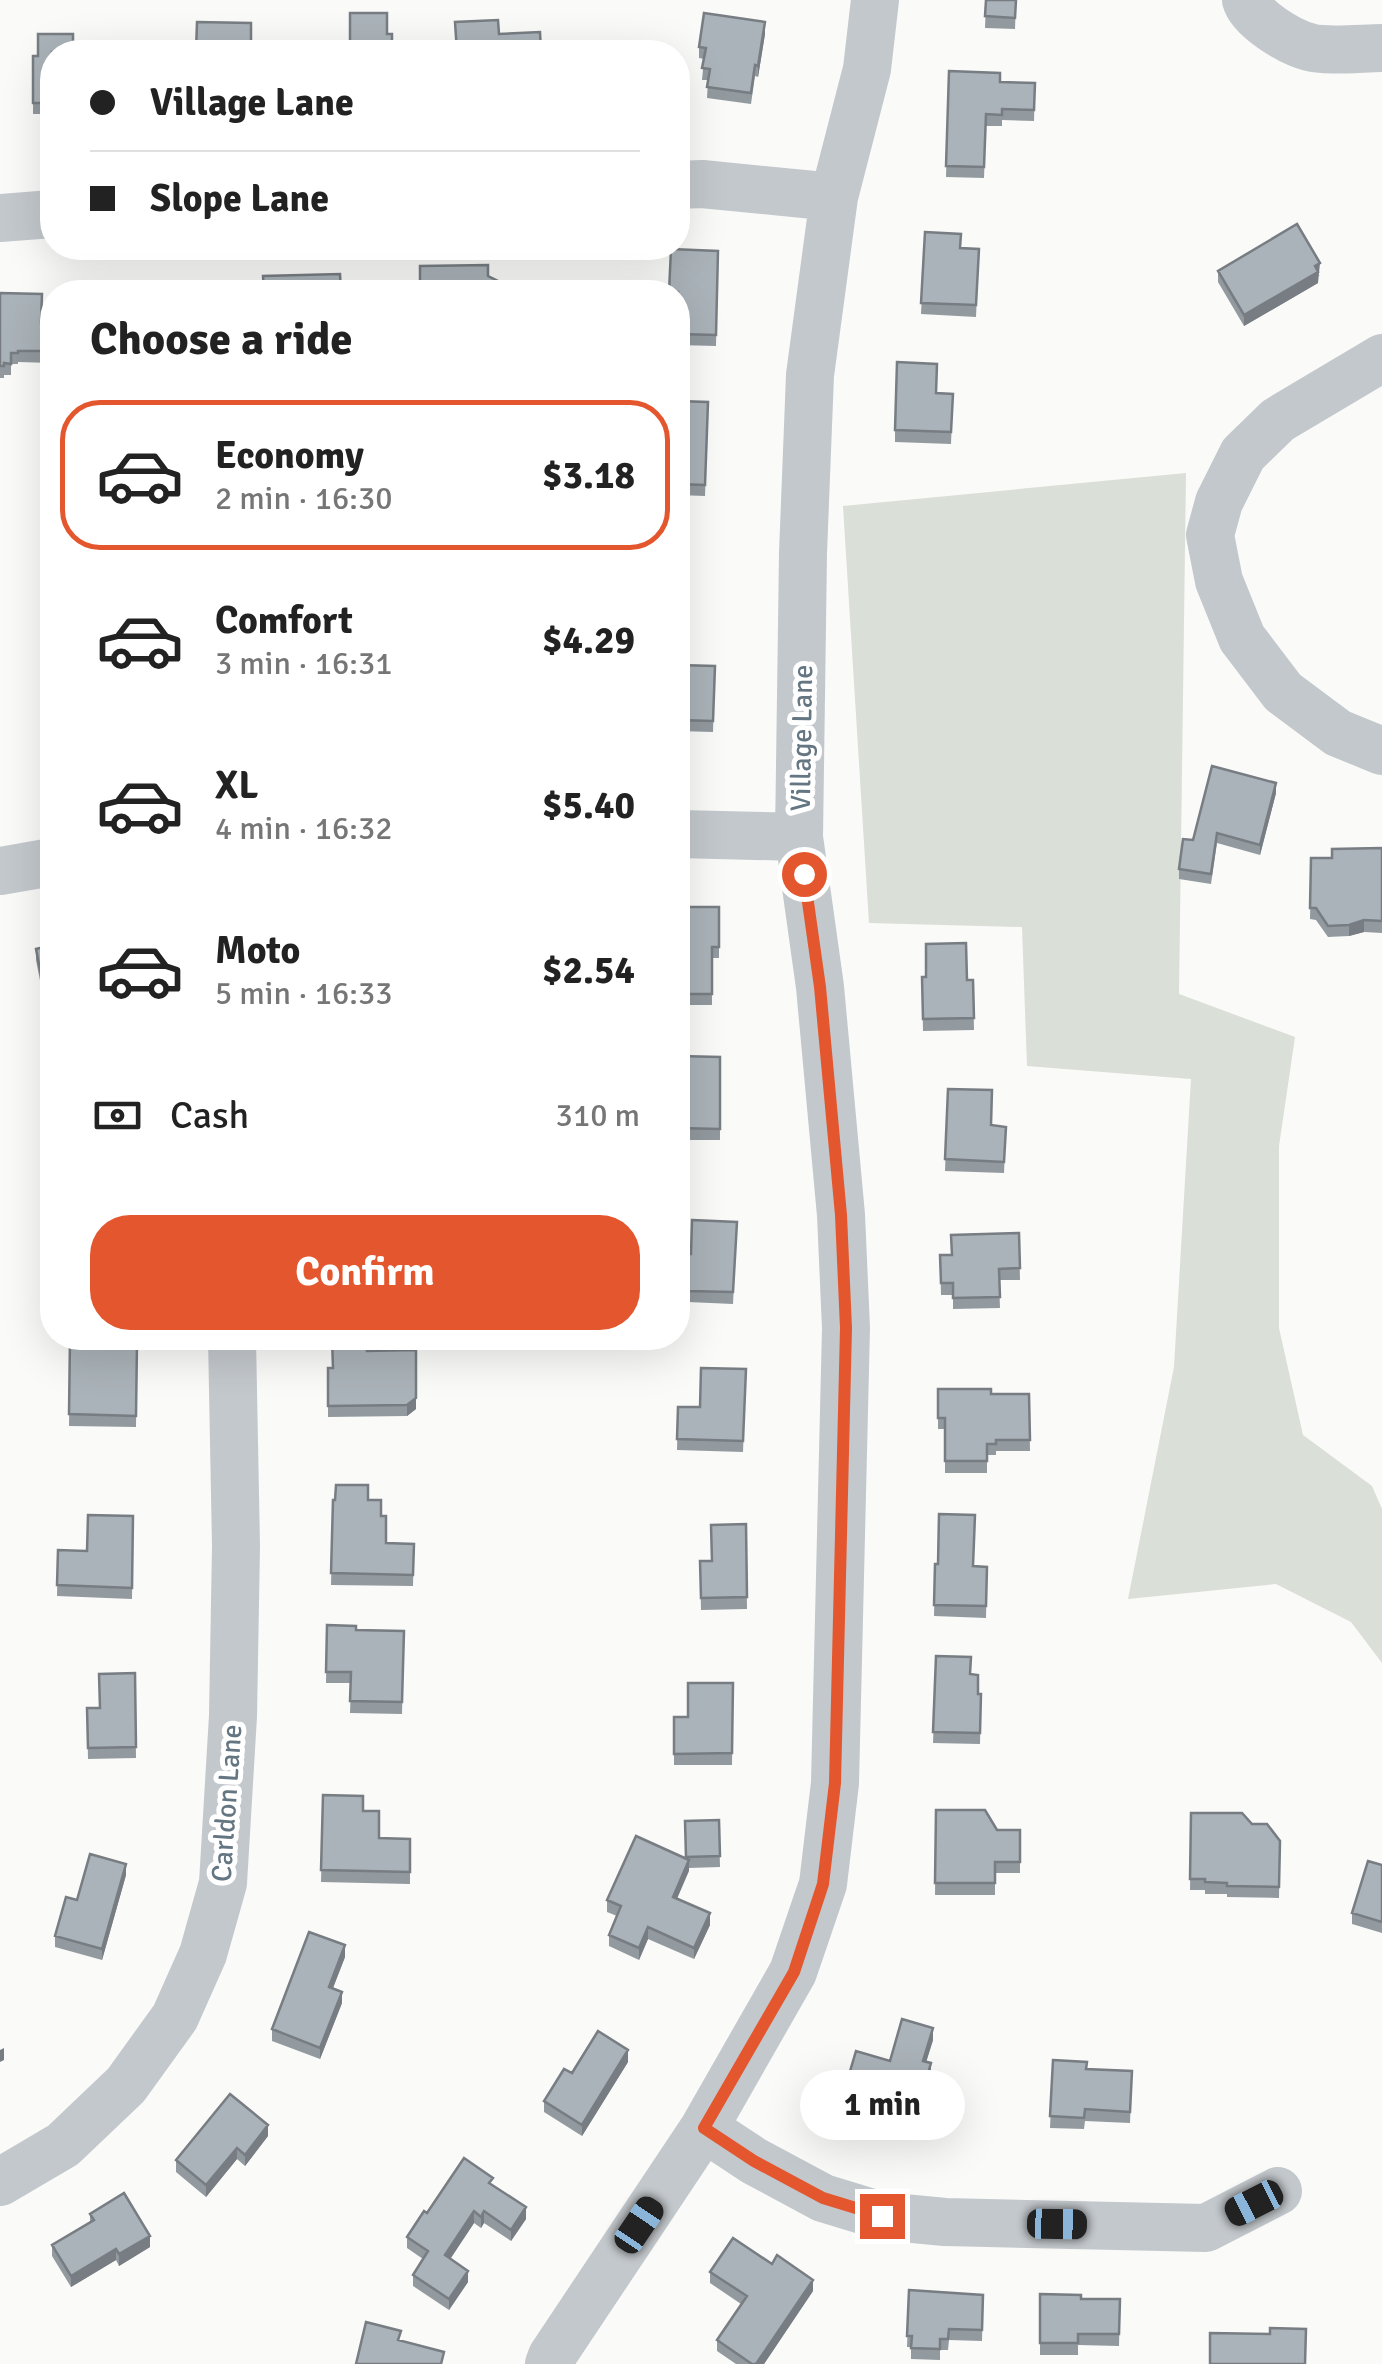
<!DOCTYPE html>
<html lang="en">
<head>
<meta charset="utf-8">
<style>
  body { margin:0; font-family:Signika,sans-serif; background:#f6f6f6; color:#222; height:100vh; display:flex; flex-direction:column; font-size:38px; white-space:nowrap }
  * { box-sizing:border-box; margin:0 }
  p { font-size:32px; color:#767676 }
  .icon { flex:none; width:55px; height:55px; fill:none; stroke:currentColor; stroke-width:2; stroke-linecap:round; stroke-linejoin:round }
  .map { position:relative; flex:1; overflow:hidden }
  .drawer { position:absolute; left:40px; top:280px; width:650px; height:1070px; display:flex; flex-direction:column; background:#fff; border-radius:40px; box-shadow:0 10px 40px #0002 }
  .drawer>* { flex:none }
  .hud { position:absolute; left:40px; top:40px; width:650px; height:220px; border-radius:40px; box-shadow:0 10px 40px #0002; display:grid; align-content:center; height:220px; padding:0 50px; background:#fff }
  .end { position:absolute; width:45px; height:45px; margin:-22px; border:12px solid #e4572e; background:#fff; box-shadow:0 0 0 5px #fff }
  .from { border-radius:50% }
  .bubble { position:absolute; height:70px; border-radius:35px; background:#fff; box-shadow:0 10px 40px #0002; font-size:32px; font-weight:700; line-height:70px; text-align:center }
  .car { position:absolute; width:30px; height:60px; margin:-30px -15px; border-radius:12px; box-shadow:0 0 8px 2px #0007; background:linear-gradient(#222 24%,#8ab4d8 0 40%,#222 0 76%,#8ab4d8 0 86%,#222 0) }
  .hud b { display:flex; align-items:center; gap:35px; height:95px; font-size:38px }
  .hud b+b { border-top:2px solid #e0e0e0 }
  .hud i { width:25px; height:25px; background:#222 }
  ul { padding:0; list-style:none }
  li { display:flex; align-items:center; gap:30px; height:150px; margin:0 20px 15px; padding:0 30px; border:5px solid transparent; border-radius:40px }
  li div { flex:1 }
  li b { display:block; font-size:38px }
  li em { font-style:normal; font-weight:700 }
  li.current { border-color:#e4572e }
  li>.icon { width:90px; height:90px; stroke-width:1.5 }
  h2 { padding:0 50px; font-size:45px; line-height:120px }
  .pay { display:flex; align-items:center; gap:25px; height:110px; padding:0 50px; font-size:38px }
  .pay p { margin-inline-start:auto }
  .primary-button { display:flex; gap:20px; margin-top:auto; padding:20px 50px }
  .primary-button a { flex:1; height:115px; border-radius:40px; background:#e4572e; color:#fff; font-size:40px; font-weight:700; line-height:115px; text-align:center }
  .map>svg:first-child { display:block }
  .green { fill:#dadfd7 }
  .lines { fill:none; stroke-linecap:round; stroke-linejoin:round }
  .minor { stroke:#c3c8cc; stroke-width:48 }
  .wall { fill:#929a9f }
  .shaded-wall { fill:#777d82 }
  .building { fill:#aab3b9; stroke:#777d82; stroke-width:2.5 }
  .route { stroke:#e4572e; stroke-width:12 }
  .labels { text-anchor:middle; stroke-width:10; stroke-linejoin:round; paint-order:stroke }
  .street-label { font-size:28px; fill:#657683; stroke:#fff }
</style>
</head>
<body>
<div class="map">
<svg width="1382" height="2364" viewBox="0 0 1382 2364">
  <rect width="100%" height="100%" fill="#fafaf8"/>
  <path class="green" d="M1186 473 1179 994 1295 1037 1279 1146V1328L1303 1435 1372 1486 1382 1509V1663L1351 1622 1276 1584 1128 1599 1174 1367 1191 1079 1027 1066 1022 927 869 923 843 506Z"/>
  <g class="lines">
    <path class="minor" d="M1246 0C1251 19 1290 42 1309 47 1326 52 1363 48 1382 48
      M678 185 702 184 834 197
      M0 218 52 214
      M1382 358 1278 420 1243 454 1219 502 1210 535 1219 581 1242 638 1283 692 1338 733 1382 751
      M678 834 799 837
      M0 871 52 862
      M704 2128 754 2161 823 2198 882 2216 945 2222 1206 2228 1278 2191
      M0 2182 63 2145 126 2085 175 2017 203 1954 223 1883 233 1716 236 1546 232 1338
      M549 2364 552 2356 704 2128 793 1972 823 1884 835 1783 846 1328 841 1215 820 987 799 837 803 553 810 375 834 197 867 69 875 0"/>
  </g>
  <path class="wall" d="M986 0H1016L1015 29 985 28Z
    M765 34 758 77 755 76 751 104 707 98 708 80H702L704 59 699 58V47Z
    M52 52V114H33V56Z
    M949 71 1000 82 1035 83 1034 121 1002 120V126H986L984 178 946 177Z
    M925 232 961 248 979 249 976 317 921 314Z
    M718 251 716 346 678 345V292Z
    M1218 271 1320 275 1318 276V283L1244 326 1218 282Z
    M0 293 41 322 52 323V363L18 362V364H11V375H4V378H0Z
    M937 393 953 394 951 444 895 442V430Z
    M678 401 708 402 705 496 678 495Z
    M678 665 715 666 713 732 678 731Z
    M52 708V755H49L48 709Z
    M1276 793 1260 855 1217 843 1211 884 1179 879V869L1193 840Z
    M1382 848V933L1364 932 1349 936 1328 937 1316 920 1310 919 1311 858H1332Z
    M678 907H719V958H712V1005H678Z
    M52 945V994L43 996 36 960V949Z
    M922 977 973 980 974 1030 923 1031Z
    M678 1056 720 1057V1140H678Z
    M948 1089 991 1126 1006 1127 1004 1173 945 1171Z
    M737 1222 733 1304 688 1302V1295H678V1254H691Z
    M1019 1233 1020 1280H999L1000 1308 953 1309V1295H941L940 1255H951Z
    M70 1339 137 1343 136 1427 69 1426Z
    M367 1351 416 1409 407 1416 328 1417V1368H333Z
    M746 1369 743 1452 677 1450 678 1407H700Z
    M938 1389 991 1394H1029L1030 1451H996V1455H987V1473H945V1429H938Z
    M333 1500H368L381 1516 386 1543 414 1544 413 1586 331 1585Z
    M133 1516 132 1599 57 1596 58 1550 87 1551Z
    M746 1524 747 1609 701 1610 700 1561H711Z
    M935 1564 987 1567 986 1618 934 1616Z
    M327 1625 356 1630 404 1631 402 1714 350 1713 351 1683H326Z
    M936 1656 970 1674 978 1694H981L980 1744 933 1743Z
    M135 1673 136 1758 88 1759 87 1708H99Z
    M733 1683 732 1765H674V1717H688Z
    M323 1795 363 1811 379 1838 410 1839V1884L321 1882Z
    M936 1810 997 1830H1020V1873H995V1895H935Z
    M1191 1813 1252 1824 1280 1841 1279 1898 1227 1897V1894H1205V1890H1190Z
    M719 1820 720 1867 689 1868 677 1898 710 1925 694 1959 648 1939 639 1960 609 1946V1935L617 1916 607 1912V1900L686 1859 685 1821Z
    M1382 1865V1933L1352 1924V1913Z
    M126 1875 102 1960 55 1947V1936L77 1900Z
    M345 1957 333 1988 342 2003 320 2059 272 2041V2029Z
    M933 2040 926 2062 931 2074 917 2122 877 2111V2105L846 2096V2085Z
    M1053 2060 1086 2069 1132 2071 1130 2123 1085 2121 1084 2129 1050 2128Z
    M628 2062 582 2136 544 2112V2101L572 2073Z
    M268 2136 245 2166 237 2159 206 2197 176 2172V2160Z
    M493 2185 526 2219 511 2241 484 2223 481 2228 474 2223 450 2259 468 2282 449 2310 413 2286V2275L423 2259 407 2248V2237L427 2213Z
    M90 2214 150 2247 119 2266 116 2260 71 2287 52 2256V2245L90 2222Z
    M710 2272 813 2291 764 2364H736L717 2351V2340L741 2304 710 2283Z
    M909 2290 983 2295 982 2341 949 2340 948 2350H940V2360L911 2359V2347H907Z
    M1040 2294 1081 2299H1120L1119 2346 1078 2345V2355H1040Z"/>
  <path class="shaded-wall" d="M765 22V34L758 77V66Z
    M1320 263 1318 283 1244 326V315Z
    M1276 783V793L1260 855V845Z
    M1364 920V932L1349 936V925Z
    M416 1398V1409L407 1416V1405Z
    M689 1860V1871L673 1908V1897Z
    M126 1864V1875L102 1960V1949Z
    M710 1913V1925L694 1959V1948Z
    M648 1927V1939L639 1960V1948Z
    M345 1945V1957L329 1998V1987Z
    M342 1992V2003L320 2059V2048Z
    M933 2028V2040L923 2072V2061Z
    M4 2048V2060L0 2062V2050Z
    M628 2050V2062L582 2136V2125Z
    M931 2063V2074L917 2122V2111Z
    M268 2125V2136L245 2166V2155Z
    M237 2148V2159L206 2197V2185Z
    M526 2207V2219L511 2241V2230Z
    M474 2211V2223L445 2267V2255Z
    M484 2211V2223L481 2228V2217Z
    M150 2236V2247L119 2266V2254Z
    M116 2249V2260L71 2287V2276Z
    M468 2271V2282L449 2310V2299Z
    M813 2280V2291L764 2364H756Z"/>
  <path class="building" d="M986 0H1016L1015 18 985 16Z
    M350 13H387V34H392V52H319V45H350Z
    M704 13 765 22 758 66 755 65 751 93 707 87 710 69 702 68 706 48 699 47Z
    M498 20 499 34 540 32 541 52H457L455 22Z
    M197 22 251 23V43H256V52H196Z
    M38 34H73V52H52V103H33V56H38Z
    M949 71 1000 73V82L1035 83 1034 110 1002 109V115L986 114 984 167 946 166Z
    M1297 224 1320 263 1315 266 1318 272 1244 315 1218 271Z
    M925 232 961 234 960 248 979 249 976 305 921 303Z
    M671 249 718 251 716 335 678 334V292H669Z
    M488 265V276L506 285 500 292H420V266Z
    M340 274 341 292H264L263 276Z
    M190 284V292H104V289Z
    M0 293 42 294 41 322 52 323V351H18V353H11V364L4 363V366H0Z
    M897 362 937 364 936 393 953 394 951 432 895 430Z
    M678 401 708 402 705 485 678 484Z
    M678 665 715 666 713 721 678 720Z
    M52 708V744H49L48 709Z
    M1212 766 1276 783 1260 845 1217 833 1211 874 1179 869 1183 839 1193 840Z
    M1382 848V921L1364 920 1349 925 1328 926 1316 908H1310L1311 858H1332V849Z
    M678 907H719V947H712V994H678Z
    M966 943 967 980H973L974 1018 923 1019 922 977H926V944Z
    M52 945V983L43 985 36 949Z
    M678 1056 720 1057V1129L678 1128Z
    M948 1089 992 1090 991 1125 1006 1127 1004 1162 945 1159Z
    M692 1220 737 1222 733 1292 688 1291V1284L678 1283V1254H691Z
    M1019 1233 1020 1268 999 1269 1000 1297 953 1298V1283H941L940 1255H952L951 1235Z
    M332 1338H367V1351L416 1350V1398L407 1405 328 1406V1368H333Z
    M70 1339 137 1343 136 1416 69 1414Z
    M701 1368 746 1369 743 1441 677 1439 678 1407H700Z
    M938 1389H991V1394H1029L1030 1440H996V1444H987V1461H945V1418H938Z
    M336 1485H368V1500H381V1516H386V1543L414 1544 413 1575 331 1573 333 1500H335Z
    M939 1514 975 1515 973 1566 987 1567 986 1606 934 1605 935 1564H938Z
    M88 1515 133 1516 132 1588 57 1585 58 1550 87 1551Z
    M746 1524 747 1597 701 1598 700 1561H712L711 1525Z
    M327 1625 356 1626V1630L404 1631 402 1702 350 1701 351 1672H326Z
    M936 1656 971 1657 970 1674 978 1675V1694H981L980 1733 933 1732Z
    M135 1673 136 1747 88 1748 87 1708H100L99 1674Z
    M688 1683H733L732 1753 674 1754V1717H688Z
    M323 1795 363 1796V1811H379V1838L410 1839V1872L321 1870Z
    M936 1810H985L997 1830H1020V1862H995V1883H935Z
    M1191 1813H1242L1252 1824H1267L1280 1841 1279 1887 1227 1886V1883L1205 1882V1879H1190Z
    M719 1820 720 1856 686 1857 685 1821Z
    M636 1836 689 1860 673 1897 710 1913 694 1948 648 1927 639 1948 609 1935 621 1906 607 1900Z
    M90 1854 126 1864 102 1949 55 1936 66 1897 77 1900Z
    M1368 1861 1382 1865V1922L1352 1913Z
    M309 1932 345 1945 329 1987 342 1992 320 2048 272 2029Z
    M902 2019 933 2028 923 2061 931 2063 917 2111 877 2100 879 2094 846 2085 856 2051 890 2061Z
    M598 2031 628 2050 582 2125 544 2101 564 2069 572 2073Z
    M1053 2060 1087 2062 1086 2069 1132 2071 1130 2112 1085 2109 1084 2118 1050 2116Z
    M230 2094 268 2125 245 2155 237 2148 206 2185 176 2160Z
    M464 2158 493 2178 489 2183 526 2207 511 2230 484 2211 481 2217 474 2211 445 2255 468 2271 449 2299 413 2275 428 2251 407 2237 424 2211 427 2213Z
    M124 2193 150 2236 119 2254 116 2249 71 2276 52 2245 94 2220 90 2214Z
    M733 2238 772 2264 777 2255 813 2280 756 2364H752L717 2340 747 2296 710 2272Z
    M909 2290 983 2295 982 2330 949 2329 948 2339H940V2349L911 2348 912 2336H907Z
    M1040 2294 1081 2295V2299H1120L1119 2334H1078V2343H1040Z
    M366 2322 401 2331 398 2340 444 2352 441 2364H356Z
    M1270 2328 1306 2329 1305 2364H1210V2333L1270 2334Z"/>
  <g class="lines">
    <path class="route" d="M804 874 820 987 841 1215 846 1328 835 1783 823 1884 794 1972 704 2128 754 2161 823 2198 882 2216"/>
  </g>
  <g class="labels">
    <g class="street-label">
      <text transform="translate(801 738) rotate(-89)" y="10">Village Lane</text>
      <text transform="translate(226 1803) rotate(-86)" y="10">Carldon Lane</text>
    </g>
  </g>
</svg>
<i class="end from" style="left:804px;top:874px"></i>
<i class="end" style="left:882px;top:2216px"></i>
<div class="bubble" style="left:800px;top:2070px;width:165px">1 min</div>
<i class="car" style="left:1254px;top:2203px;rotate:243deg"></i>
<i class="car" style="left:1057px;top:2224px;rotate:91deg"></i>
<i class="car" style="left:639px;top:2225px;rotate:34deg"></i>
<div class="hud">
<b><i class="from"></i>Village Lane</b>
<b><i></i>Slope Lane</b>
</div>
<section class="drawer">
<h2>Choose a ride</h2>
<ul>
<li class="current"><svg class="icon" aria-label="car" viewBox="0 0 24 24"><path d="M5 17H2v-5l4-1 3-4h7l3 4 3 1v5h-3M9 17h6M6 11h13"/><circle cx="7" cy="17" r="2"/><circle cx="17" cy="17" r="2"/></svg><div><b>Economy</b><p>2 min · 16:30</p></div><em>$3.18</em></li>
<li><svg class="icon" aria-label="car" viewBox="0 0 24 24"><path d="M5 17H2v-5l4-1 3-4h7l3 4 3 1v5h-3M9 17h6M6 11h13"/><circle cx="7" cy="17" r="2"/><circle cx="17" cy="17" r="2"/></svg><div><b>Comfort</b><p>3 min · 16:31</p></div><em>$4.29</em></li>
<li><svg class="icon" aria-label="car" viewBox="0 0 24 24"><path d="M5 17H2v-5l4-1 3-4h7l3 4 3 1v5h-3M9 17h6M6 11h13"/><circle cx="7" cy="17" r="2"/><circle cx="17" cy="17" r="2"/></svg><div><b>XL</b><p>4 min · 16:32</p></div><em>$5.40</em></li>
<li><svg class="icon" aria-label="car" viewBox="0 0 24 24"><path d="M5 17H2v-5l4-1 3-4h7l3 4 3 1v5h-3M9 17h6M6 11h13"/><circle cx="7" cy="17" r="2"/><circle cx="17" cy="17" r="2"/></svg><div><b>Moto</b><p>5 min · 16:33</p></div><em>$2.54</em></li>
</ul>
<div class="pay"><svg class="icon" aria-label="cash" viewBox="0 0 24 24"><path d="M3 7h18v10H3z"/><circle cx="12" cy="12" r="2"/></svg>Cash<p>310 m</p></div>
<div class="primary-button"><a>Confirm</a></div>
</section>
</div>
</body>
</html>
